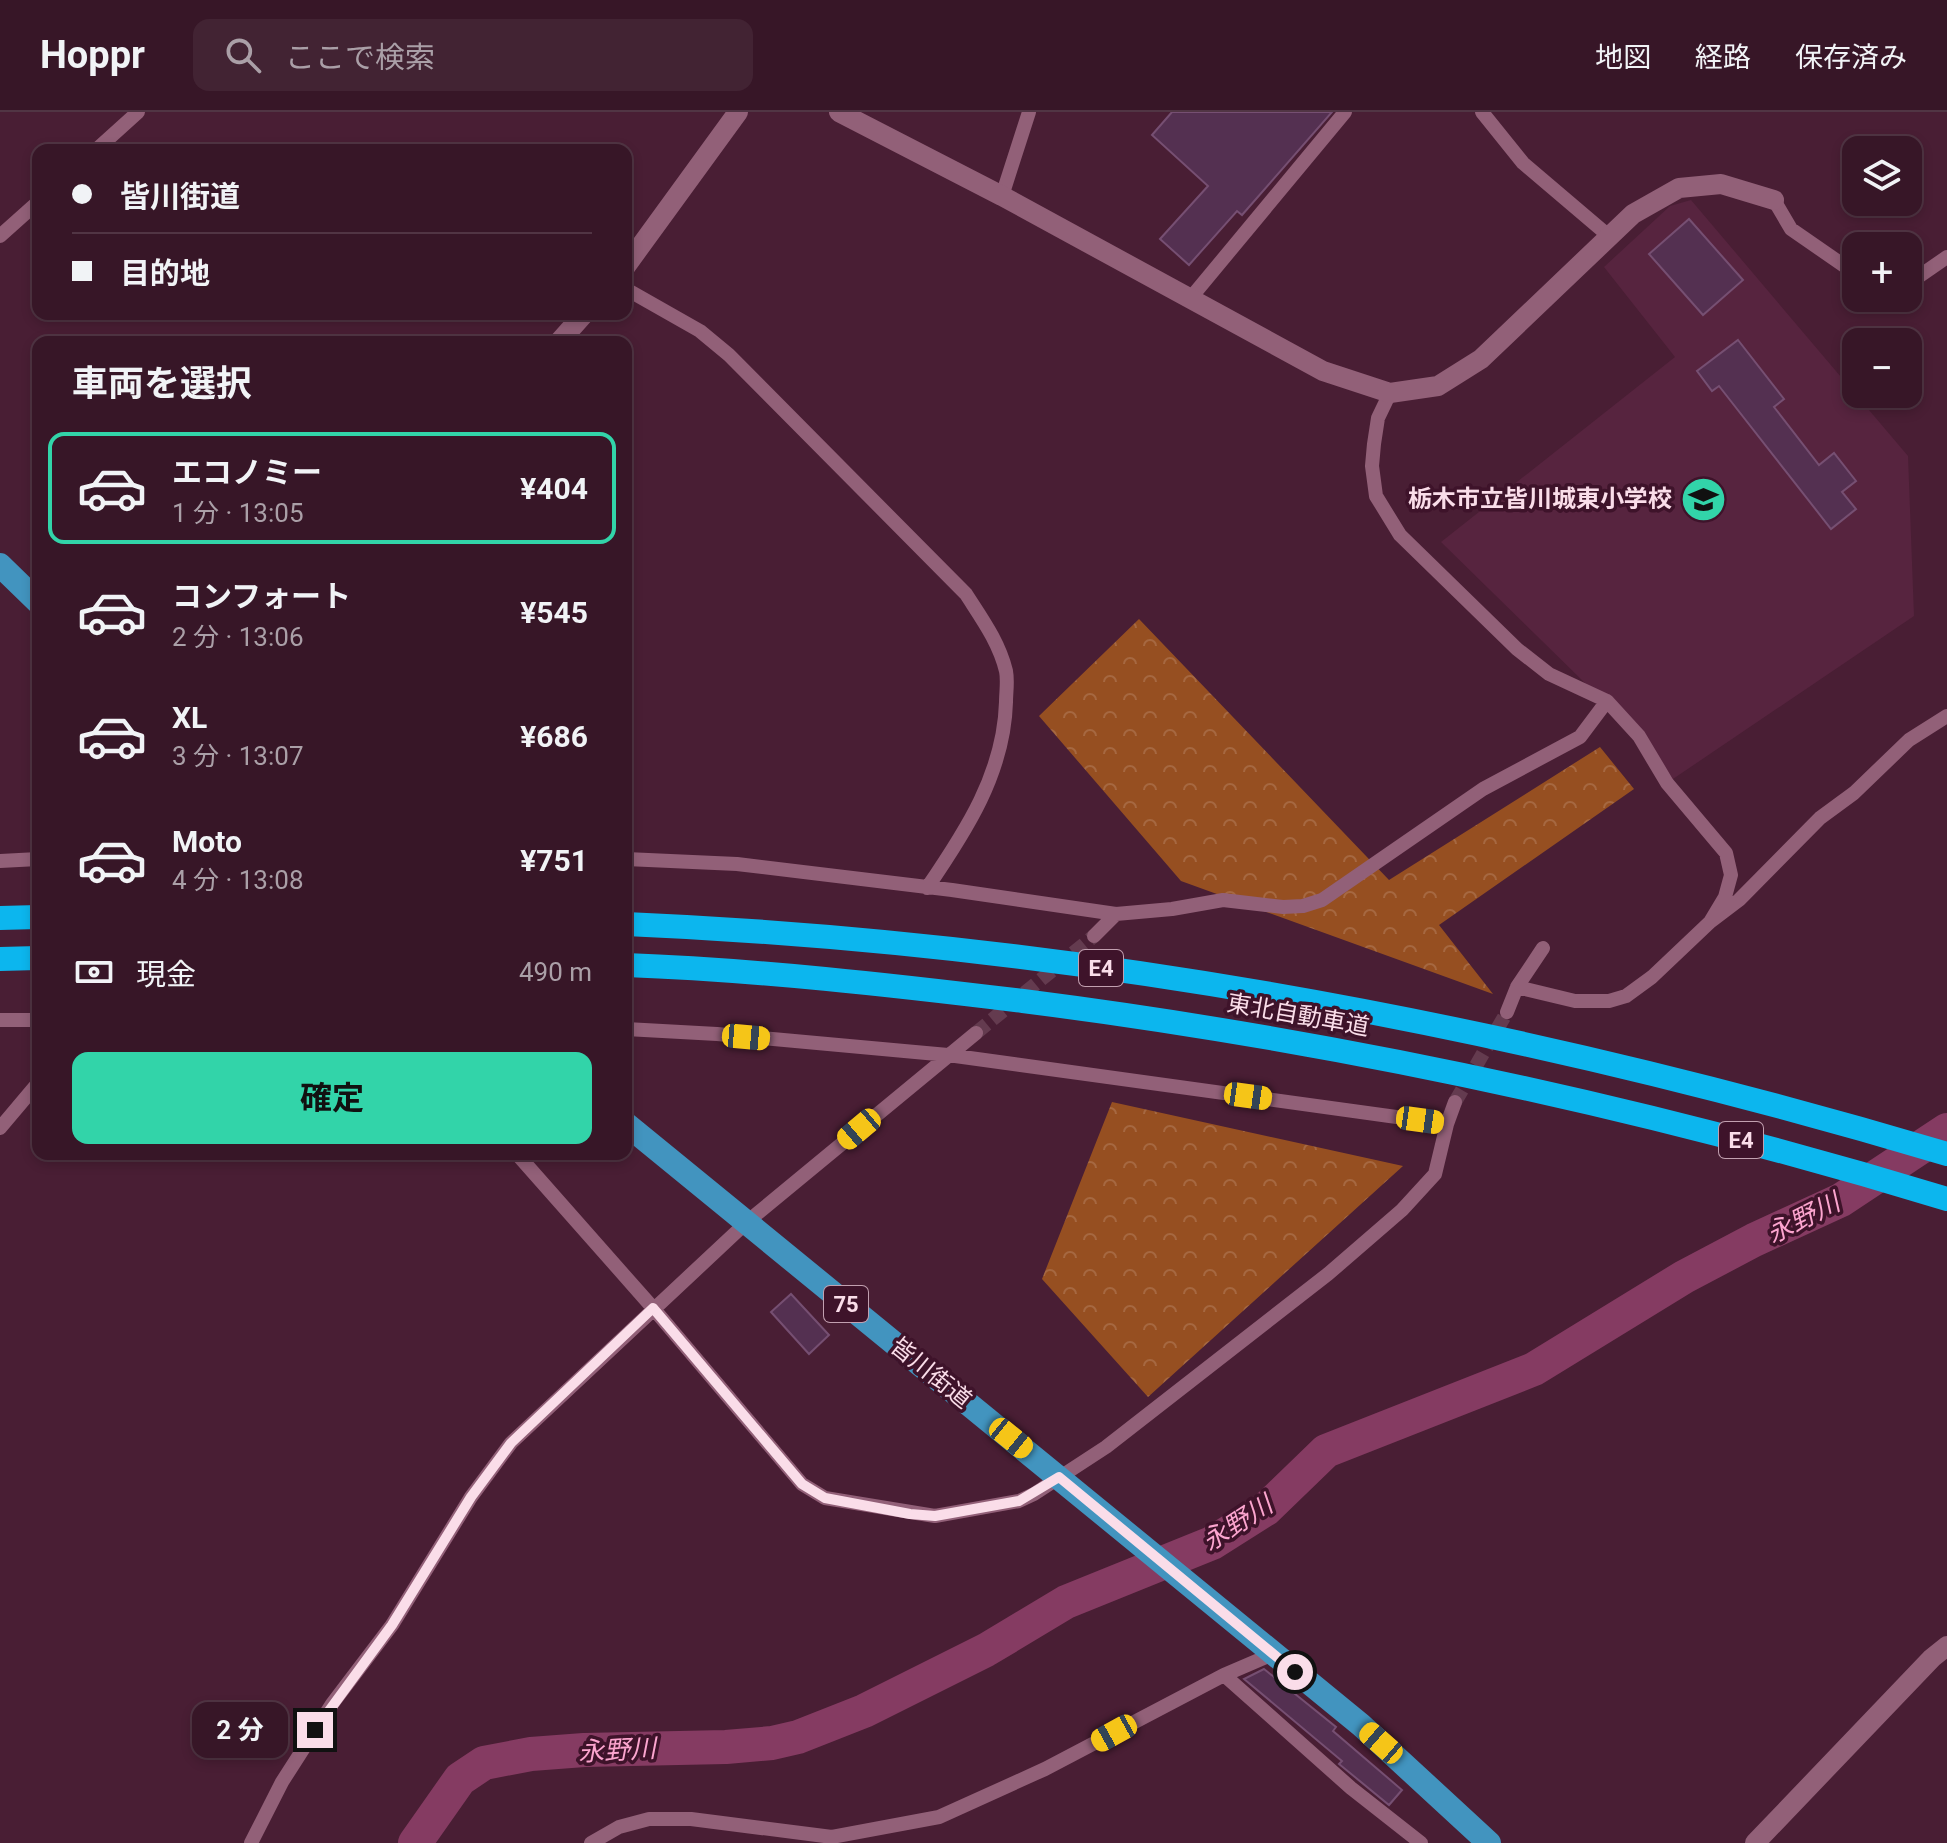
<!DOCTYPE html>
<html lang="ja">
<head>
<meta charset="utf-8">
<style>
  body { margin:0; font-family:Roboto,"Noto Sans JP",sans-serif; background:#422333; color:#f1f3f6; height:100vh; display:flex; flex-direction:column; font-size:30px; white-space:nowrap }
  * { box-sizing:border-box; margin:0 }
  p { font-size:26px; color:#aa9fa7 }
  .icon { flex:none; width:44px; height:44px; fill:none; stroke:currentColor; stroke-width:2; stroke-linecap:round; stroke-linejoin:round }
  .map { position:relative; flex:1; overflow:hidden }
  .panel { position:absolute; left:32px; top:224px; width:600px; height:824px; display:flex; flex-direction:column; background:#371627; border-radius:16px; box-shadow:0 4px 12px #0003,0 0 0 2px #513544 }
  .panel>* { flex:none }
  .top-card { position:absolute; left:32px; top:32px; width:600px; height:176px; border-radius:16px; box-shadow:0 4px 12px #0003,0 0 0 2px #513544; display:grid; align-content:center; height:176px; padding:0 40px; background:#371627 }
  .buttons { position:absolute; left:1842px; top:24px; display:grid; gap:16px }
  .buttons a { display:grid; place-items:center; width:80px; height:80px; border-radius:16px; background:#371627; box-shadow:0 4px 12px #0003,0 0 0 2px #513544; font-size:40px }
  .end { position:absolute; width:36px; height:36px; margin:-18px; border:10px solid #fadde9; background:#111; box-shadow:0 0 0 4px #111 }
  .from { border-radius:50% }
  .bubble { position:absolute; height:56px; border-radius:16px; background:#371627; box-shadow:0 4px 12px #0003,0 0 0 2px #513544; font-size:26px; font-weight:700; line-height:56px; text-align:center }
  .car { position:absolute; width:24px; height:48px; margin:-24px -12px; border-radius:10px; box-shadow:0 0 6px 2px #0007; background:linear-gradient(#f5c518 24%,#345 0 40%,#f5c518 0 76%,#345 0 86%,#f5c518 0) }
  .top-card b { display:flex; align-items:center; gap:28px; height:76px; font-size:30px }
  .top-card b+b { border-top:2px solid #513544 }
  .top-card i { width:20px; height:20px; background:#f1f3f6 }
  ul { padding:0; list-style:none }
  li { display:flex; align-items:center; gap:24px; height:112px; margin:0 16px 12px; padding:0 24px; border:4px solid transparent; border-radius:16px }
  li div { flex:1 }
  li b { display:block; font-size:30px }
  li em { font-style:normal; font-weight:700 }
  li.active { border-color:#32d4a9 }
  li>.icon { width:72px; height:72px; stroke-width:1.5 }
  h2 { padding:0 40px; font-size:36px; line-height:96px }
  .pay { display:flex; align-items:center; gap:20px; height:88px; padding:0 40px; font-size:30px }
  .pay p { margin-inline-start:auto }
  .action { display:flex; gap:16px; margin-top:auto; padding:16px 40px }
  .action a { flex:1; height:92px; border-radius:16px; background:#32d4a9; color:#111; font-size:32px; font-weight:700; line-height:92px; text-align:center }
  header { display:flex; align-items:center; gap:48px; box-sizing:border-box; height:112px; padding:0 40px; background:#371627; border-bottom:2px solid #513544 }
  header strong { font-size:38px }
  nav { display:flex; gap:44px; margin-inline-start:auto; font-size:28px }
  .search { width:560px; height:72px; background:#422333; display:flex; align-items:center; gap:20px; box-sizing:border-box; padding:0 28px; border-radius:16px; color:#aa9fa7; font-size:30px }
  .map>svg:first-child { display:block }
  .built { fill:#57243f }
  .forest { fill:url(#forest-crowns) }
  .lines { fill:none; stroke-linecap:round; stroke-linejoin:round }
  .river { stroke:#853b62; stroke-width:34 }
  .building { fill:#543051; stroke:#764f72; stroke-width:2 }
  .street-tunnel { stroke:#643b4f; stroke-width:14; stroke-dasharray:14 7; stroke-linecap:butt }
  .street { stroke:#926078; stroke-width:14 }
  .secondary { stroke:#926078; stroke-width:20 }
  .primary { stroke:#4294bf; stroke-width:24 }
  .highway { stroke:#0cb6ee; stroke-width:24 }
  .route { stroke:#fadde9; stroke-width:10 }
  .labels { text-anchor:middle; stroke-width:7; stroke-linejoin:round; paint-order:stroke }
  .shield { fill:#3e132a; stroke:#c2a0b0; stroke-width:2 }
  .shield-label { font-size:22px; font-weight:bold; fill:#fadde9 }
  .poi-label { font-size:24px; font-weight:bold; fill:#fadde9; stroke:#3e132a; text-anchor:end }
  .street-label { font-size:24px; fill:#fadde9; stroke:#3e132a }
  .water-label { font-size:26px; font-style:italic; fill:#fca5cf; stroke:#3e132a }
</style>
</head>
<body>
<header>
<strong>Hoppr</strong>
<div class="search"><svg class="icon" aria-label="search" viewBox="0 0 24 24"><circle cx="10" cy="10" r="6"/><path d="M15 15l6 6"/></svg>ここで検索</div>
<nav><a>地図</a><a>経路</a><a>保存済み</a></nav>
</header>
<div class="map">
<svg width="1947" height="1731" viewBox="0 0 1947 1731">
  <defs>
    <pattern id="forest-crowns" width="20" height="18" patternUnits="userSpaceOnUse" patternTransform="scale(2)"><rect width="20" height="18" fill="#964f21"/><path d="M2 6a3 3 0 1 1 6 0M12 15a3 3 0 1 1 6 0" fill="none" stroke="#a66841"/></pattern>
  </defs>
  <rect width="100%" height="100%" fill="#491e34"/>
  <path class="built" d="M1691 88 1908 344 1914 504 1667 671 1639 624 1441 430 1675 245 1604 155 1670 94Z"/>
  <path class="forest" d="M1139 507 1389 768 1600 635 1634 677 1439 813 1493 882 1181 769 1039 604Z
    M1112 990 1403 1054 1148 1285 1042 1167Z"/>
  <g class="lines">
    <path class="river" d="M415 1731 460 1667 484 1651 531 1642 584 1638 726 1635 772 1631 798 1625 864 1599 986 1538 1066 1490 1212 1431 1266 1397 1326 1339 1534 1257 1684 1165 1754 1128 1841 1088 1947 1018"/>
  </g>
  <path class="building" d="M1172 0H1332L1242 103 1237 99 1189 153 1160 127 1208 74 1152 23Z
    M1689 107 1743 168 1703 203 1649 142Z
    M1738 228 1784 287 1774 295 1819 353 1834 341 1856 369 1842 380 1856 397 1831 417 1719 274 1712 279 1697 259Z
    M791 1182 829 1223 809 1242 771 1200Z
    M1264 1557 1336 1615 1333 1619 1402 1678 1389 1693 1339 1652 1342 1649 1244 1567Z"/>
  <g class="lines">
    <path class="street-tunnel" d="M976 921 1094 824
      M1455 990 1507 900"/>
    <path class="street" d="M1482 0 1523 51 1610 125
      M96 38 138 0
      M1002 84 1029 0
      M1774 88 1791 117 1856 162
      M0 124 38 90
      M1908 172 1947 145
      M626 177 700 219 729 243 966 482C982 507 999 530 1006 559 1008 569 1006 580 1006 590 1004 661 966 719 927 776
      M1189 188 1345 0
      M1390 281 1378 306 1374 332 1372 354 1376 384 1400 423 1517 537 1549 562 1607 589 1639 624 1667 671 1726 741 1731 763 1725 785 1710 810
      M626 747 737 752 952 778 1116 802 1172 797 1223 788 1283 795 1303 794 1322 788 1483 677 1580 625 1607 589
      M0 749 38 747
      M1094 824 1116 802
      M1517 875 1543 836
      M1507 900 1517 875 1575 889H1609L1626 884 1652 865 1710 810 1739 788 1820 706 1854 681 1909 628 1947 604
      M0 908H38
      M626 917 717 922 948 943 1447 1012 1455 990
      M0 1016 38 971
      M517 1042 653 1196 802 1372 825 1386 935 1404 1019 1389 1034 1382 1106 1335 1328 1162 1402 1098 1435 1062 1447 1012
      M1273 1542 1224 1563 1351 1676 1421 1731
      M251 1731 282 1670 332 1592 392 1513 471 1385 511 1331 747 1110 976 921
      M591 1731 619 1715 649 1707H691L832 1725 939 1705 1045 1657 1224 1563"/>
    <path class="secondary" d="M839 0 1002 84 1323 259 1390 281 1438 274 1481 247 1633 102 1679 76 1721 72 1774 88
      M626 154 738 0
      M559 230 584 202
      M1755 1731 1932 1546 1947 1534"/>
    <path class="primary" d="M0 453 38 490
      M626 1012 1361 1613 1489 1731"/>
    <path class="highway" d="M0 806 38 805
      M626 812C1074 831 1518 914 1947 1042
      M0 847 38 846
      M626 853C759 858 891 873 1023 889 1336 929 1645 995 1947 1087"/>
  </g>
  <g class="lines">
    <path class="route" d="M315 1618 392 1513 471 1385 511 1331 653 1196 802 1372 825 1386 910 1402 935 1404 1019 1389 1059 1365 1295 1560"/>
  </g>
  <defs>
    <symbol id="school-disc" viewBox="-11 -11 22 22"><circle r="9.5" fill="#32d4a9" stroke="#3e132a"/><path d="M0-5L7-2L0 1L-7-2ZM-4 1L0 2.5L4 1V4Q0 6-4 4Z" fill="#111"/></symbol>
  </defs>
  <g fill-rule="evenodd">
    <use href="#school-disc" x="1678" y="362" width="51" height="51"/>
  </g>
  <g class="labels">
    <g class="shield">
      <rect x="1079" y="838" width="44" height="36" rx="6"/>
      <rect x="1719" y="1010" width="44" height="36" rx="6"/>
      <rect x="824" y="1174" width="44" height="36" rx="6"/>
    </g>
    <g class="shield-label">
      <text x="1101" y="864">E4</text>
      <text x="1741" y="1036">E4</text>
      <text x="846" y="1200">75</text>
    </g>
    <g class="poi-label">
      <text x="1672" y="395">栃木市立皆川城東小学校</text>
    </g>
    <g class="street-label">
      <text transform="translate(1298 903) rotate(10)" y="8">東北自動車道</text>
      <text transform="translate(931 1261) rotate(39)" y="8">皆川街道</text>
    </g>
    <g class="water-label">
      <text transform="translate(1803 1106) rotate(-27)" y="9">永野川</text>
      <text transform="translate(1237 1411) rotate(-33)" y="9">永野川</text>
      <text transform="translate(617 1638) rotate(-3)" y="9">永野川</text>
    </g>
  </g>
</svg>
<div class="buttons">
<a><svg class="icon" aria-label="layers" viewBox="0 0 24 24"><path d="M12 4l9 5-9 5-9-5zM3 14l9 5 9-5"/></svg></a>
<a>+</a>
<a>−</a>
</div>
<i class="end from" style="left:1295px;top:1560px"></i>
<i class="end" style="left:315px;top:1618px"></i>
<div class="bubble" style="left:192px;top:1590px;width:96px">2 分</div>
<i class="car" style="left:746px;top:925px;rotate:95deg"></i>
<i class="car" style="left:1248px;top:984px;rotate:98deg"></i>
<i class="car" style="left:1420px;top:1008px;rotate:98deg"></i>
<i class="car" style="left:859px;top:1017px;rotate:230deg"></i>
<i class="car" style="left:1011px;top:1326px;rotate:129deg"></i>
<i class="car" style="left:1114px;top:1621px;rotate:241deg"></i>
<i class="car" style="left:1381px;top:1631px;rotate:311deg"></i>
<div class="top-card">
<b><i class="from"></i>皆川街道</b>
<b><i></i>目的地</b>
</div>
<section class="panel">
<h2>車両を選択</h2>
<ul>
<li class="active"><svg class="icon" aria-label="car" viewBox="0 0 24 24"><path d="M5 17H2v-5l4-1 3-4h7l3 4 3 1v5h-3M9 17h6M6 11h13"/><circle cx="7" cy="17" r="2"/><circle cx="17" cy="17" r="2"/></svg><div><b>エコノミー</b><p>1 分 · 13:05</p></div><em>¥404</em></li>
<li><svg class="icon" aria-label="car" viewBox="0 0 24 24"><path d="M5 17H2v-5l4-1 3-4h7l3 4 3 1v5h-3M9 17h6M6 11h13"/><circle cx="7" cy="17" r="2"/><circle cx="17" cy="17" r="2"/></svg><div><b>コンフォート</b><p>2 分 · 13:06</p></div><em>¥545</em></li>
<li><svg class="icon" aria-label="car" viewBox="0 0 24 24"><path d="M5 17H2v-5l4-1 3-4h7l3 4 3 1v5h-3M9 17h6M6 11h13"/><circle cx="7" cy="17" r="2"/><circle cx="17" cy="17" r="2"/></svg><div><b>XL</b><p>3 分 · 13:07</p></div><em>¥686</em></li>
<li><svg class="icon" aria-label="car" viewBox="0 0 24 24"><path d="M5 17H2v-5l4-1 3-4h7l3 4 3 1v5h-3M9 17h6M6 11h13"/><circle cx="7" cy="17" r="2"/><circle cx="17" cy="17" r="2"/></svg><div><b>Moto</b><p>4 分 · 13:08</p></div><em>¥751</em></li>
</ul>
<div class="pay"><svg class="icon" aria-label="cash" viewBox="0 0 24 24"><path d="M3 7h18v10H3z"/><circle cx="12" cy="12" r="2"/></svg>現金<p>490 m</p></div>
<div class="action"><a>確定</a></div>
</section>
</div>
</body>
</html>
